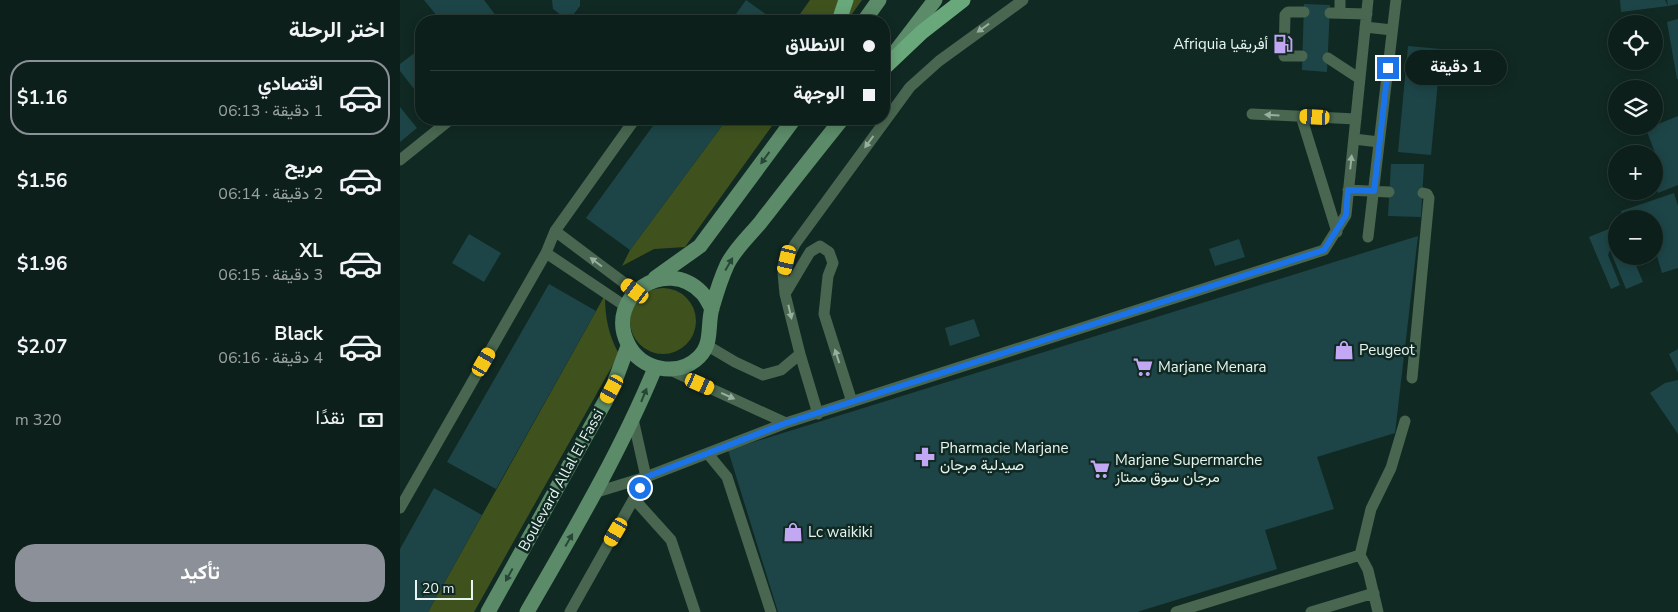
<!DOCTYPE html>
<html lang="ar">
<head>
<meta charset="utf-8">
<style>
  body { margin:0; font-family:"Nunito Sans",Vazirmatn,sans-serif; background:#1b2c27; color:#f1f3f6; direction:rtl; height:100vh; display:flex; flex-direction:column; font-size:19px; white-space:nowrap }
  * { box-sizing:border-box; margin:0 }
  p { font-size:16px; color:#9aa2a2 }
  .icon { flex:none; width:28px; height:28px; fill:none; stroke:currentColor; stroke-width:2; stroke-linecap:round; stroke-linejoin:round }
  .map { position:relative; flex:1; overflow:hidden; direction:ltr }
  .side { display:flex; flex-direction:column; background:#0d1f1a; width:400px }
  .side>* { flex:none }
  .banner { position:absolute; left:15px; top:15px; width:475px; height:110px; border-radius:20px; box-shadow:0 2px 12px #0003,0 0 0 1px #2d3d39; direction:rtl; display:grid; align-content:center; height:110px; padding:0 15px; background:#0d1f1a }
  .controls { position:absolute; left:1208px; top:15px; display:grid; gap:10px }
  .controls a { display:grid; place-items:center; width:55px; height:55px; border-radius:50%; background:#0d1f1a; box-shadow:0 2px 12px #0003,0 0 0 1px #2d3d39; font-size:25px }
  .scale { position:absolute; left:15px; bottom:12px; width:58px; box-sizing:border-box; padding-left:5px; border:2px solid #e7f5f1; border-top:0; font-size:14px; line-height:18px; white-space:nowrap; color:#e7f5f1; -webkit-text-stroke:4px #112923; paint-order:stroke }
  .end { position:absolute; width:22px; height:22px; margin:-11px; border:6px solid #1a73e8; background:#fff; box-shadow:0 0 0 2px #fff }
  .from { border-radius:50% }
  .bubble { position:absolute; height:35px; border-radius:18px; background:#0d1f1a; box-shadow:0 2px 12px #0003,0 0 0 1px #2d3d39; font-size:16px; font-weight:700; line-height:35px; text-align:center; direction:rtl }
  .car { position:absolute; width:15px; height:30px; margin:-15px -8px; border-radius:6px; box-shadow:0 0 4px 1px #0007; background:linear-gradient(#f5c518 24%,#345 0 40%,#f5c518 0 76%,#345 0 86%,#f5c518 0) }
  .banner b { display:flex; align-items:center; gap:18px; height:48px; font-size:19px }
  .banner b+b { border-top:1px solid #2d3d39 }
  .banner i { width:12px; height:12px; background:#f1f3f6 }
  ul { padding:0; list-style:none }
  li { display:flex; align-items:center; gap:15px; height:75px; margin:0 10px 8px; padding:0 5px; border:2px solid transparent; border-radius:20px }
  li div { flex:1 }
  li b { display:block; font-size:19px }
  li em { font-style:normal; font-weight:700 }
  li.current { border-color:#8c9099 }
  li>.icon { width:45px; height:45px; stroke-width:1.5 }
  h2 { padding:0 15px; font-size:22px; line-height:60px }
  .pay { display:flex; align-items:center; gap:12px; height:55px; padding:0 15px; font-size:19px }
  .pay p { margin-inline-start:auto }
  .button { display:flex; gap:10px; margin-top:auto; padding:10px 15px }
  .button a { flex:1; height:58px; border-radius:20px; background:#8c9099; color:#fff; font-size:20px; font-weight:700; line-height:58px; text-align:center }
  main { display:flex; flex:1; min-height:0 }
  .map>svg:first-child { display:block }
  .green { fill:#3f521e }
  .building { fill:#1d4547 }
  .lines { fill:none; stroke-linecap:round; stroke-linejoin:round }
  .lane { stroke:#486650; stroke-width:11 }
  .secondary { stroke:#5b8b68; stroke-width:15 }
  .primary { stroke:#69a87a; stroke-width:15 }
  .oneway { fill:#98aea0 }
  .oneway2 { fill:#274638 }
  .route { stroke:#1a73e8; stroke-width:6 }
  .labels { text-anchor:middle; stroke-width:5; stroke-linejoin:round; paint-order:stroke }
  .poi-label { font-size:15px; fill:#e7f5f1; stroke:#112923; text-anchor:start }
  .street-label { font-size:15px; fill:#e7f5f1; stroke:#112923 }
</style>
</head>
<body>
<main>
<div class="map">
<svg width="1278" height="612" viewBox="0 0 1278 612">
  <rect width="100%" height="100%" fill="#112923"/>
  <path class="green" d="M410 0H462L447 21H395Z
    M327 119H377L285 247 254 249 222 266 230 250Z
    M230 321a33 33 0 1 1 66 0a33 33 0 1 1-66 0Z
    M205 295C205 317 208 334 219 354L74 612H28Z"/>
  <path class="building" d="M24 0H84L100 21H41Z
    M152 0H180V6L173 15 162 16 153 9Z
    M346 0 375 21H331Z
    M1220 0H1265L1268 6 1267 0H1278V4L1268 6 1221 12Z
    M904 4 930 5 927 72 902 70Z
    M1278 19V79H1277L1267 22Z
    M1008 46 1041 49 1031 155 998 152Z
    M21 48V98L0 71V64Z
    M0 107 17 128 0 142Z
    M1278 116V185L1258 193 1254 183V165L1262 171 1246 129Z
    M258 119H327L230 250 186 218Z
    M991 164H1024L1021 217 988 216Z
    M1274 193 1278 206V268L1262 273 1254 246V219H1224L1221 211Z
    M1216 226V256H1232L1243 282 1226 289 1210 250 1208 255 1220 285 1211 289 1189 237Z
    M69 234 101 253 84 282 52 263Z
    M1018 236 995 433 917 457 934 509 865 530 877 569 737 612H378L328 450Z
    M839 239 845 257 815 266 809 249Z
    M149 284 196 311 96 489 47 462Z
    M574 319 580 336 550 346 545 328Z
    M1278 349V373L1269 354Z
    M1278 380V434L1250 393 1265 383Z
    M34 488 82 515 28 612H0V549Z"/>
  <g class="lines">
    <path class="lane" d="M930 13 967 14
      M940 13V0
      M965 27 992 30
      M902 56H884L885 15 888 12H904
      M928 58 960 79
      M852 114 956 119
      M901 116 937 232
      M954 139 979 142
      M0 160 51 119
      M948 190 989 192
      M155 231 235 291
      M968 237 996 0
      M146 253 225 306
      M385 294 410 252 420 246 429 252 433 263 428 276 424 314 452 402
      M308 346 335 362 363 375 381 370 400 354
      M268 369 386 423 924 250 946 215 968 0
      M1012 378 1029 198 1027 194 1023 193
      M418 414 400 354 385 294 383 273 387 260 395 244 510 87 539 61 623 0
      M308 454 327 477 371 612
      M197 492 246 477 386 423
      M235 500 271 540 295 612
      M0 508 146 253 155 231 235 119
      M960 555 968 570 978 612
      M170 612 246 477 233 419
      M776 612 960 555 971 509 991 468 1005 421
      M911 612 974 593"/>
    <path class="secondary" d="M464 21 479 0
      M496 51 535 0
      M255 278 300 246 394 119
      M312 309C309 304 306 297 302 293 266 255 204 297 228 344 240 370 278 378 299 357 313 343 307 326 312 308 316 294 321 278 327 265 334 250 349 236 360 223 387 188 414 154 442 119
      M88 612 212 389 228 346
      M127 612C173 532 220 453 255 368"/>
    <path class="primary" d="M439 21 446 0
      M484 68 522 32 563 0"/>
  </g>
  <defs><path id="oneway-solid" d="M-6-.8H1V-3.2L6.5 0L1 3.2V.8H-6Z" transform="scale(1.25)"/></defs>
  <g class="oneway">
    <use href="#oneway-solid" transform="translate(583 28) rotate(144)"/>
    <use href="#oneway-solid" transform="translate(872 115) rotate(-177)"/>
    <use href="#oneway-solid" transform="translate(469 142) rotate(126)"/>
    <use href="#oneway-solid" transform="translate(951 162) rotate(-84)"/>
    <use href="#oneway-solid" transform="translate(196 262) rotate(-143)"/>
    <use href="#oneway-solid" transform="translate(390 312) rotate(77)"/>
    <use href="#oneway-solid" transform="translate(437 356) rotate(-108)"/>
    <use href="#oneway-solid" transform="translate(328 396) rotate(24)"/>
  </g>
  <g class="oneway2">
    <use href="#oneway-solid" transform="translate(365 158) rotate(126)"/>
    <use href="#oneway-solid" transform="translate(329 264) rotate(-60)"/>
    <use href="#oneway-solid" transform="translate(244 395) rotate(-68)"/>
    <use href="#oneway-solid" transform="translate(169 540) rotate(-60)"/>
    <use href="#oneway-solid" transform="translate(109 575) rotate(119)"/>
  </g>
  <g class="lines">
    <path class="route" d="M240 488 246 477 386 423 924 250 946 215 948 190 974 191 988 68"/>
  </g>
  <defs>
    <symbol id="fuel-bare" viewBox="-9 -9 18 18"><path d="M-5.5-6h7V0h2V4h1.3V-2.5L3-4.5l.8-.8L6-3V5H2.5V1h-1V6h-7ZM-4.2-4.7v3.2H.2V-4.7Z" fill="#c2a8f3" stroke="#112923" stroke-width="2.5" paint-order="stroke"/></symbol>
    <symbol id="shop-bare" viewBox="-9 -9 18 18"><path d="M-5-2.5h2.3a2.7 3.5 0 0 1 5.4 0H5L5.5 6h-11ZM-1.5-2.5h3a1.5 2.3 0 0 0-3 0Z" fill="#c2a8f3" stroke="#112923" stroke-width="2.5" paint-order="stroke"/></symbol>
    <symbol id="supermarket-bare" viewBox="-9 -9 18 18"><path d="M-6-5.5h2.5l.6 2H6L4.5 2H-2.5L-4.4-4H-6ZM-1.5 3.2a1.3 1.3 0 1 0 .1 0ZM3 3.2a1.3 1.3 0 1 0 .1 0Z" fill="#c2a8f3" stroke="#112923" stroke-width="2.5" paint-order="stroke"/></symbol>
    <symbol id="pharmacy-bare" viewBox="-9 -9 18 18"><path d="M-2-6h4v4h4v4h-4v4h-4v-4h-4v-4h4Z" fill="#c2a8f3" stroke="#112923" stroke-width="2.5" paint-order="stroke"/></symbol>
  </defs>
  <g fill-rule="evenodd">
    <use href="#fuel-bare" x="869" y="30" width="28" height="28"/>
    <use href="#shop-bare" x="930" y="336" width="28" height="28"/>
    <use href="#supermarket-bare" x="729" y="353" width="28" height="28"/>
    <use href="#pharmacy-bare" x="511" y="443" width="28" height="28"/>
    <use href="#supermarket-bare" x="686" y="455" width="28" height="28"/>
    <use href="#shop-bare" x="379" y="518" width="28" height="28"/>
  </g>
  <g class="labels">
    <g class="poi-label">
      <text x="868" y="49" text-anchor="end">Afriquia أفريقيا</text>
      <text x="959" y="355">Peugeot</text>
      <text x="758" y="372">Marjane Menara</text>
      <text x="540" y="453">Pharmacie Marjane<tspan x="540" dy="17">صيدلية مرجان</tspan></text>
      <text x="715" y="465">Marjane Supermarche<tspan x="715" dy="17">مرجان سوق ممتاز</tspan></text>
      <text x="408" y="537">Lc waikiki</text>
    </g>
    <g class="street-label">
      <text transform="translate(161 480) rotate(-61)" y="5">Boulevard Allal El Fassi</text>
    </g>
  </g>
</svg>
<div class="controls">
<a><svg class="icon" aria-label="locate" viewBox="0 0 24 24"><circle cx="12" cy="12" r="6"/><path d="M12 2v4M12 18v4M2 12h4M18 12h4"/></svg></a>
<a><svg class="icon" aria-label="layers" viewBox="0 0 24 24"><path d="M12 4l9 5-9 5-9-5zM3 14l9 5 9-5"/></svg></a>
<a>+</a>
<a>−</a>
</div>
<div class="scale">20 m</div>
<i class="end from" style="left:240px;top:488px"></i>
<i class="end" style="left:988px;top:68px"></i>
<div class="bubble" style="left:1005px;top:50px;width:102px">1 دقيقة</div>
<i class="car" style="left:915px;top:117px;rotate:273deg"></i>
<i class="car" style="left:387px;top:260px;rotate:193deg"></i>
<i class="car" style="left:235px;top:291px;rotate:307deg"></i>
<i class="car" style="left:84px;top:362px;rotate:30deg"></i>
<i class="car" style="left:300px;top:384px;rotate:114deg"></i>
<i class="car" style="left:212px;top:389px;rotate:209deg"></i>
<i class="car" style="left:216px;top:532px;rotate:210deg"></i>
<div class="banner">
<b><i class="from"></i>الانطلاق</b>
<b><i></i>الوجهة</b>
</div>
</div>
<section class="side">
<h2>اختر الرحلة</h2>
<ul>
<li class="current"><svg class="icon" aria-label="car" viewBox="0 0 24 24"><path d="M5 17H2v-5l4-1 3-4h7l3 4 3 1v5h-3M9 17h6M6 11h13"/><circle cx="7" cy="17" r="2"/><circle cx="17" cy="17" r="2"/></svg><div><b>اقتصادي</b><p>1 دقيقة · 06:13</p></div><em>$1.16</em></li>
<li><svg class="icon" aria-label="car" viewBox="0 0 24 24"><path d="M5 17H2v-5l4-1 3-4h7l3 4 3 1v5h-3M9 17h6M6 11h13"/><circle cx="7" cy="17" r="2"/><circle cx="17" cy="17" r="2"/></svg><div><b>مريح</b><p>2 دقيقة · 06:14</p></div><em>$1.56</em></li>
<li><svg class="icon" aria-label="car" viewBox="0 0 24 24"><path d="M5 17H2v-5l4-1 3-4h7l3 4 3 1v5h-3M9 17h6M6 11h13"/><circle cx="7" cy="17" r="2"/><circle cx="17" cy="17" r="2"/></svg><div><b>XL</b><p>3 دقيقة · 06:15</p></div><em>$1.96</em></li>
<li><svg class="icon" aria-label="car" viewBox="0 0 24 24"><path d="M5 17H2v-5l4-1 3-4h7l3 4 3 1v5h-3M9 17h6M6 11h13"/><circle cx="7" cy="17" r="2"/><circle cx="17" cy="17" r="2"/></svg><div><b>Black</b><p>4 دقيقة · 06:16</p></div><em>$2.07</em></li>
</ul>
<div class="pay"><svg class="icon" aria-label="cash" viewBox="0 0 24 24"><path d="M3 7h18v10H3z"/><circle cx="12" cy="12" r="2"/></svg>نقدًا<p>320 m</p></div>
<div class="button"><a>تأكيد</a></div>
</section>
</main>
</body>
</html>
